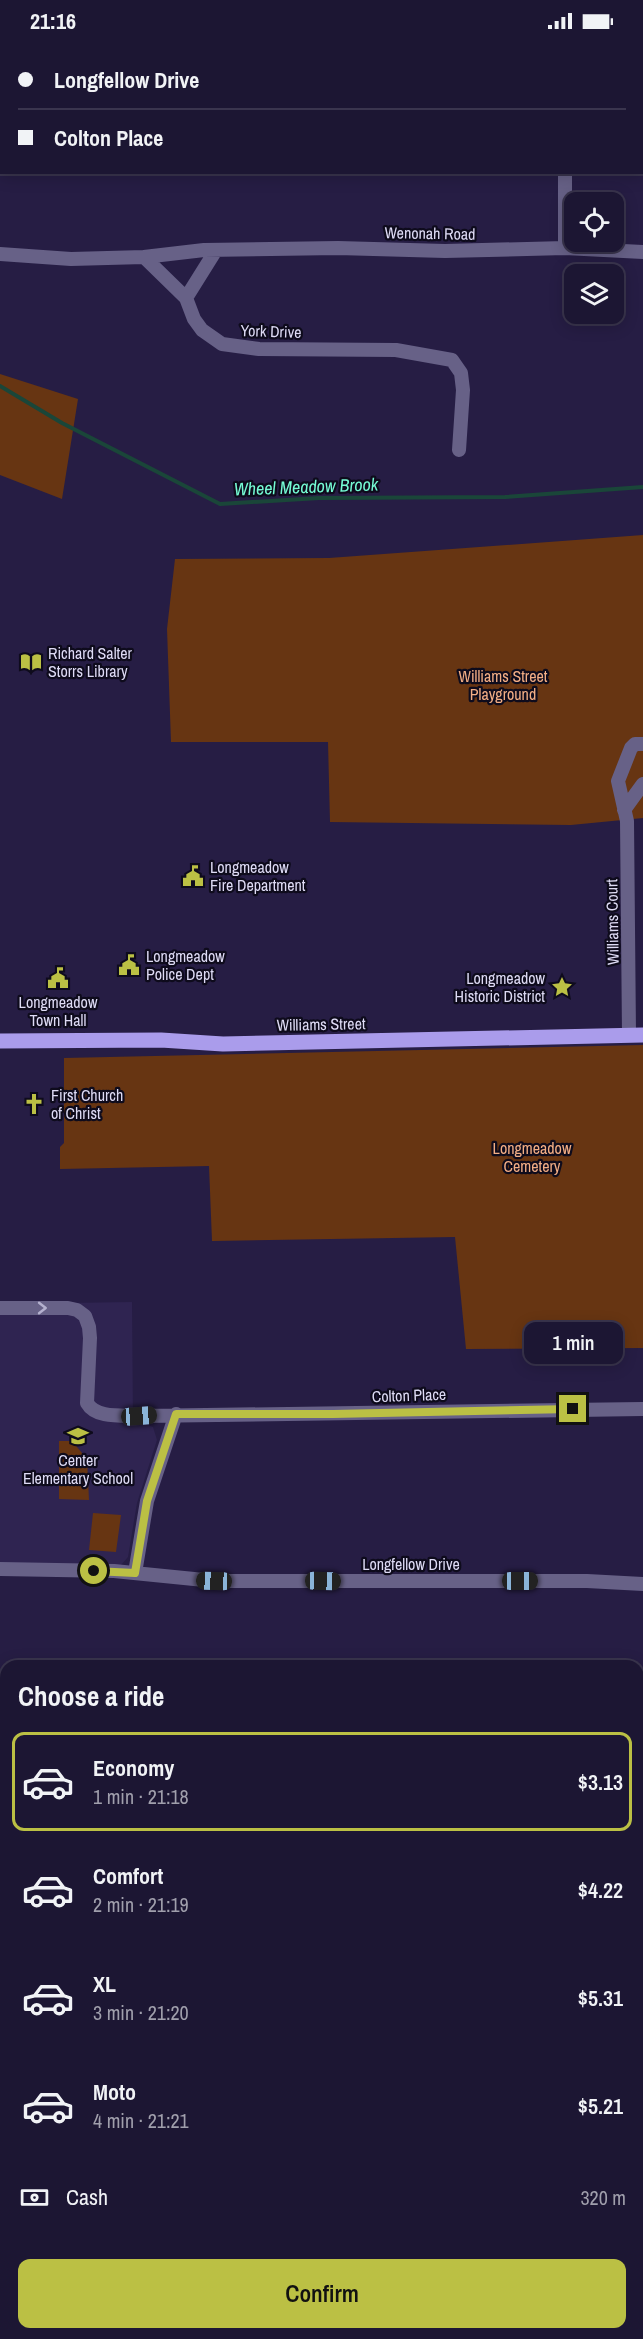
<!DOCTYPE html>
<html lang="en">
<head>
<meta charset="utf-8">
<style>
  body { margin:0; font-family:"Archivo Narrow",sans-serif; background:#251f3b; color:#f1f3f6; height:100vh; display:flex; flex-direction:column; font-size:22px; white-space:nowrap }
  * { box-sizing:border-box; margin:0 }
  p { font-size:20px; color:#a09fac }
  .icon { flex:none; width:33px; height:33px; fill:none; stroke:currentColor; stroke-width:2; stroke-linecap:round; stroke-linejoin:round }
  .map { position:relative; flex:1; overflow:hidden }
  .panel { position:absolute; left:0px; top:1618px; width:644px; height:680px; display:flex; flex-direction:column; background:#1c1633; border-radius:18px 18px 0 0; box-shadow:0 3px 15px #0003,0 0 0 2px #3a354e }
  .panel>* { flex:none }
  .guide { position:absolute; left:0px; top:0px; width:644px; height:132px; box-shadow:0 3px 15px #0003,0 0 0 2px #3a354e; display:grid; align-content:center; height:132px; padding:0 18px; background:#1c1633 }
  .tools { position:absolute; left:564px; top:150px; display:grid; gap:12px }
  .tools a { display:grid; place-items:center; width:60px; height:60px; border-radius:12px; background:#1c1633; box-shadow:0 3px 15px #0003,0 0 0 2px #3a354e; font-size:30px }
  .end { position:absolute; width:27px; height:27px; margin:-14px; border:8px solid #bbc044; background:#111; box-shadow:0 0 0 3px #111 }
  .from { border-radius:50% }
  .bubble { position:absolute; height:42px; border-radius:12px; background:#1c1633; box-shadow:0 3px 15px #0003,0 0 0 2px #3a354e; font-size:20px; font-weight:600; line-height:42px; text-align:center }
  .car { position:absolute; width:18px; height:36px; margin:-18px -9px; border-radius:8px; box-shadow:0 0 4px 2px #0007; background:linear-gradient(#222 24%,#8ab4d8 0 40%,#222 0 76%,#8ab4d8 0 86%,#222 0) }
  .guide b { display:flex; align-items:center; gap:21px; height:57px; font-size:22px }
  .guide b+b { border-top:2px solid #3a354e }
  .guide i { width:15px; height:15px; background:#f1f3f6 }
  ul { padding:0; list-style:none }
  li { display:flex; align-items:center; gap:18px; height:99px; margin:0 12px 9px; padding:0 6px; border:3px solid transparent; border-radius:12px }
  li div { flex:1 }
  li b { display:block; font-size:22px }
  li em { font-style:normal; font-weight:600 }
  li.active { border-color:#bbc044 }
  li>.icon { width:54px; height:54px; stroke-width:1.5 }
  h2 { padding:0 18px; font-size:27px; line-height:72px }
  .pay { display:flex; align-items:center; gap:15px; height:66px; padding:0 18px; font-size:22px }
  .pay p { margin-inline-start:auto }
  .cta { display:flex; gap:12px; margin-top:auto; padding:12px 18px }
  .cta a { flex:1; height:69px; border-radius:12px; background:#bbc044; color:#111; font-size:24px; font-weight:600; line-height:69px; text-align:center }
  .status { display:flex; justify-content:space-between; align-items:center; height:42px; padding:0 30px; background:#1c1633; direction:ltr }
  .status svg { height:16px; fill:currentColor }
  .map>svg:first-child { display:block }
  .built { fill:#2f2451 }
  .green { fill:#673512 }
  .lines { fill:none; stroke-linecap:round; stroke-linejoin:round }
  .stream { stroke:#1a4639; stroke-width:4 }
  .minor { stroke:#676187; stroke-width:14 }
  .major { stroke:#aa9ceb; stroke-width:15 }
  .oneway { stroke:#b4b0ce }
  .route { stroke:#bbc044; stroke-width:8 }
  .labels { text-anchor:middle; stroke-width:4.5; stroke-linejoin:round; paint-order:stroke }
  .street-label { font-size:16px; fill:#dedbf5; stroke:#0e0b1c }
  .poi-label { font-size:16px; fill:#dedbf5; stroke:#0e0b1c; text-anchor:start }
  .park-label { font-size:16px; fill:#f3ae85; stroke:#0e0b1c }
  .water-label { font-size:18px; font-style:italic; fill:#75fbd4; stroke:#0e0b1c }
</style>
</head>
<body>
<div class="status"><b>21:16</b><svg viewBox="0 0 49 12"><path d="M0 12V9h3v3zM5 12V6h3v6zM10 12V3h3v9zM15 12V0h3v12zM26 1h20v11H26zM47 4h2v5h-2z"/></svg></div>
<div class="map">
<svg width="643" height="2297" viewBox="0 0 643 2297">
  <rect width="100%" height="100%" fill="#261d44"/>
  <path class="built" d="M132 1260 133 1380H141L153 1385 157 1398 137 1461 128 1515 121 1523 0 1527V1262Z"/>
  <path class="green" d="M0 332 78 357 62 457 0 433Z
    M643 493V776L571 783 330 780 328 700H171L167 587 175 517 329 516Z
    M643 1003V1306L466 1307 455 1195 212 1199 209 1124 60 1127V1105L64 1101V1016Z
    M59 1399H72L87 1417 89 1458 59 1457Z
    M93 1471 121 1473 116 1510 89 1508Z"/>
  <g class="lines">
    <path class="stream" d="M0 344 62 381 220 462 319 456 505 455 643 445"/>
    <path class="minor" d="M0 16H2
      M642 24H643
      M565 206V130
      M0 212 71 217 144 215 186 256 194 277 202 288 222 302 259 307 396 308 452 318 461 331 463 348 459 408
      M144 215 204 208 338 206 445 209 565 206 643 210
      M186 256 216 208
      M624 768 643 742
      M629 993 627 779 618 739 631 706 635 702H643
      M0 1266H68L77 1268 85 1274 89 1285 90 1296 87 1361C96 1377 123 1373 139 1374L643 1367
      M0 1527 114 1529 214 1539H587L643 1542
      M135 1531 147 1459 176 1372
      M0 1726H6
      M638 1733H643
      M0 1911H6
      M638 1913H643
      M0 2026H6
      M638 2098H643
      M533 2292 537 2297
      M290 2297 291 2292"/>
    <path class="major" d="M0 999 161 998 223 1002 643 993"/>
  </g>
  <defs><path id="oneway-chevron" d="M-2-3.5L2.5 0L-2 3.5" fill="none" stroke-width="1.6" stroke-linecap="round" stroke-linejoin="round" transform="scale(1.5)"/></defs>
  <use class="oneway" href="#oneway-chevron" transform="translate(42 1266)"/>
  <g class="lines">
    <path class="route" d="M94 1529 135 1531 147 1459 176 1372H333L573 1367"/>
  </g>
  <defs>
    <symbol id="library-bare" viewBox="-9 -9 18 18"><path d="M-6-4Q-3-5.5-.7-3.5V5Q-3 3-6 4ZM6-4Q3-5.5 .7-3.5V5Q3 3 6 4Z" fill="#bbc044" stroke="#0e0b1c" stroke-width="2.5" paint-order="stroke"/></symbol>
    <symbol id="civic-bare" viewBox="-9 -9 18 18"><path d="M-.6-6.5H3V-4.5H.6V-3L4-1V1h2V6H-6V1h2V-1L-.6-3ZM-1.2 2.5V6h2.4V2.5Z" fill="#bbc044" stroke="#0e0b1c" stroke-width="2.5" paint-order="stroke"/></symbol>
    <symbol id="sight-bare" viewBox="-9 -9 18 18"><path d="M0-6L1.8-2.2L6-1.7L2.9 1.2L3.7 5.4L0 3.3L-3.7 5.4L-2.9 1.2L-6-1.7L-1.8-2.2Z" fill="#bbc044" stroke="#0e0b1c" stroke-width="2.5" paint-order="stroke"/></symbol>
    <symbol id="church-bare" viewBox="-9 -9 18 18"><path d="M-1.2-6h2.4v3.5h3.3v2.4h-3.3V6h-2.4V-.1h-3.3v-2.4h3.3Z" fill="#bbc044" stroke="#0e0b1c" stroke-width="2.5" paint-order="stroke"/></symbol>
    <symbol id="school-bare" viewBox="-9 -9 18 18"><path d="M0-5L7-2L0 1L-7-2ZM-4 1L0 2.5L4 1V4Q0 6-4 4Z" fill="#bbc044" stroke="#0e0b1c" stroke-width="2.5" paint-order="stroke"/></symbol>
  </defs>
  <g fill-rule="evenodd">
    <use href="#library-bare" x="16" y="605" width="30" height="30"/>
    <use href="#civic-bare" x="178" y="819" width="30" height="30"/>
    <use href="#civic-bare" x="114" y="908" width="30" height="30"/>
    <use href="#civic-bare" x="43" y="921" width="30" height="30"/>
    <use href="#sight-bare" x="547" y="930" width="30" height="30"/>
    <use href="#church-bare" x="19" y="1047" width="30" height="30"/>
    <use href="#school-bare" x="63" y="1379" width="30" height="30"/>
  </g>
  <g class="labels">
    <g class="street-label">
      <text transform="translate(430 191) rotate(1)" y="6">Wenonah Road</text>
      <text transform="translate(271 289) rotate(2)" y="6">York Drive</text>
      <text transform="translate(612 880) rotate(-91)" y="6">Williams Court</text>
      <text transform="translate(321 982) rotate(-1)" y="6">Williams Street</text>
      <text transform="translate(409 1353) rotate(-2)" y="6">Colton Place</text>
      <text x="411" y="1528">Longfellow Drive</text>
    </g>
    <g class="poi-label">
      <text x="48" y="617">Richard Salter<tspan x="48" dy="18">Storrs Library</tspan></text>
      <text x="210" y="831">Longmeadow<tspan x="210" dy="18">Fire Department</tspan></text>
      <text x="146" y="920">Longmeadow<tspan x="146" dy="18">Police Dept</tspan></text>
      <text x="545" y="942" text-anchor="end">Longmeadow<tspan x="545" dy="18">Historic District</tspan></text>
      <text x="58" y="966" text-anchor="middle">Longmeadow<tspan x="58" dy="18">Town Hall</tspan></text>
      <text x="51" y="1059">First Church<tspan x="51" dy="18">of Christ</tspan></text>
      <text x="78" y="1424" text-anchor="middle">Center<tspan x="78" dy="18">Elementary School</tspan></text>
    </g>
    <g class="park-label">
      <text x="503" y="640">Williams Street<tspan x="503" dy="18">Playground</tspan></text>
      <text x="532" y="1112">Longmeadow<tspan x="532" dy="18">Cemetery</tspan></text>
    </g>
    <g class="water-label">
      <text transform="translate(306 445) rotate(-2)" y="6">Wheel Meadow Brook</text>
    </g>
  </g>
</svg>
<div class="tools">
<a><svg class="icon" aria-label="locate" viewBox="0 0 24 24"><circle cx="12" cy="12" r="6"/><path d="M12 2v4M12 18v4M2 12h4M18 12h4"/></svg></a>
<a><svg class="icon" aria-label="layers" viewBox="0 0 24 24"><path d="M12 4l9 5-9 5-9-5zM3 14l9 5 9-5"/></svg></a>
</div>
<i class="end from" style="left:94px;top:1529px"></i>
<i class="end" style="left:573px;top:1367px"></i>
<div class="bubble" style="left:524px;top:1280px;width:99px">1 min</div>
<i class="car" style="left:139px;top:1374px;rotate:86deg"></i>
<i class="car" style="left:214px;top:1539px;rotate:272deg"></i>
<i class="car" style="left:323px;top:1539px;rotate:91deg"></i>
<i class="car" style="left:520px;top:1539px;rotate:90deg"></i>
<div class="guide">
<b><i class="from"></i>Longfellow Drive</b>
<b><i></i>Colton Place</b>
</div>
<section class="panel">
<h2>Choose a ride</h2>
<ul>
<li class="active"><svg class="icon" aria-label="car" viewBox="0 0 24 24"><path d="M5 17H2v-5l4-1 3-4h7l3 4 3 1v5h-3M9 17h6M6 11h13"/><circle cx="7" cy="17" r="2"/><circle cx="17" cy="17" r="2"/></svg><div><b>Economy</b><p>1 min · 21:18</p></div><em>$3.13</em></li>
<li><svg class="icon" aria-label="car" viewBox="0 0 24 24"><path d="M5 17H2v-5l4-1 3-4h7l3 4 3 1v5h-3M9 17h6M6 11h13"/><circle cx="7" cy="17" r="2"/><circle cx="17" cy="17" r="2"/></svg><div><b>Comfort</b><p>2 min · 21:19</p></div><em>$4.22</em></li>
<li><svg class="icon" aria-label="car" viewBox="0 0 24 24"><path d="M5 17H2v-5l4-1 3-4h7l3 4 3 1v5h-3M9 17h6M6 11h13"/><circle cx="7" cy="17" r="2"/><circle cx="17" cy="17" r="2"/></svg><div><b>XL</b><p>3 min · 21:20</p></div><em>$5.31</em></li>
<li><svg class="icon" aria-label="car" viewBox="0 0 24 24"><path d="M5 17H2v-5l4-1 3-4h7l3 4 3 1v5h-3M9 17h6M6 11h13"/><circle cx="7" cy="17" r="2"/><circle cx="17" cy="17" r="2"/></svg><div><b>Moto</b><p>4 min · 21:21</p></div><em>$5.21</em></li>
</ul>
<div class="pay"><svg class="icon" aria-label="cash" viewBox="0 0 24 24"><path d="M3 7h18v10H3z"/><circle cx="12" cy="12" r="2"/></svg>Cash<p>320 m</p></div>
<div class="cta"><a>Confirm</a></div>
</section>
</div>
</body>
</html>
